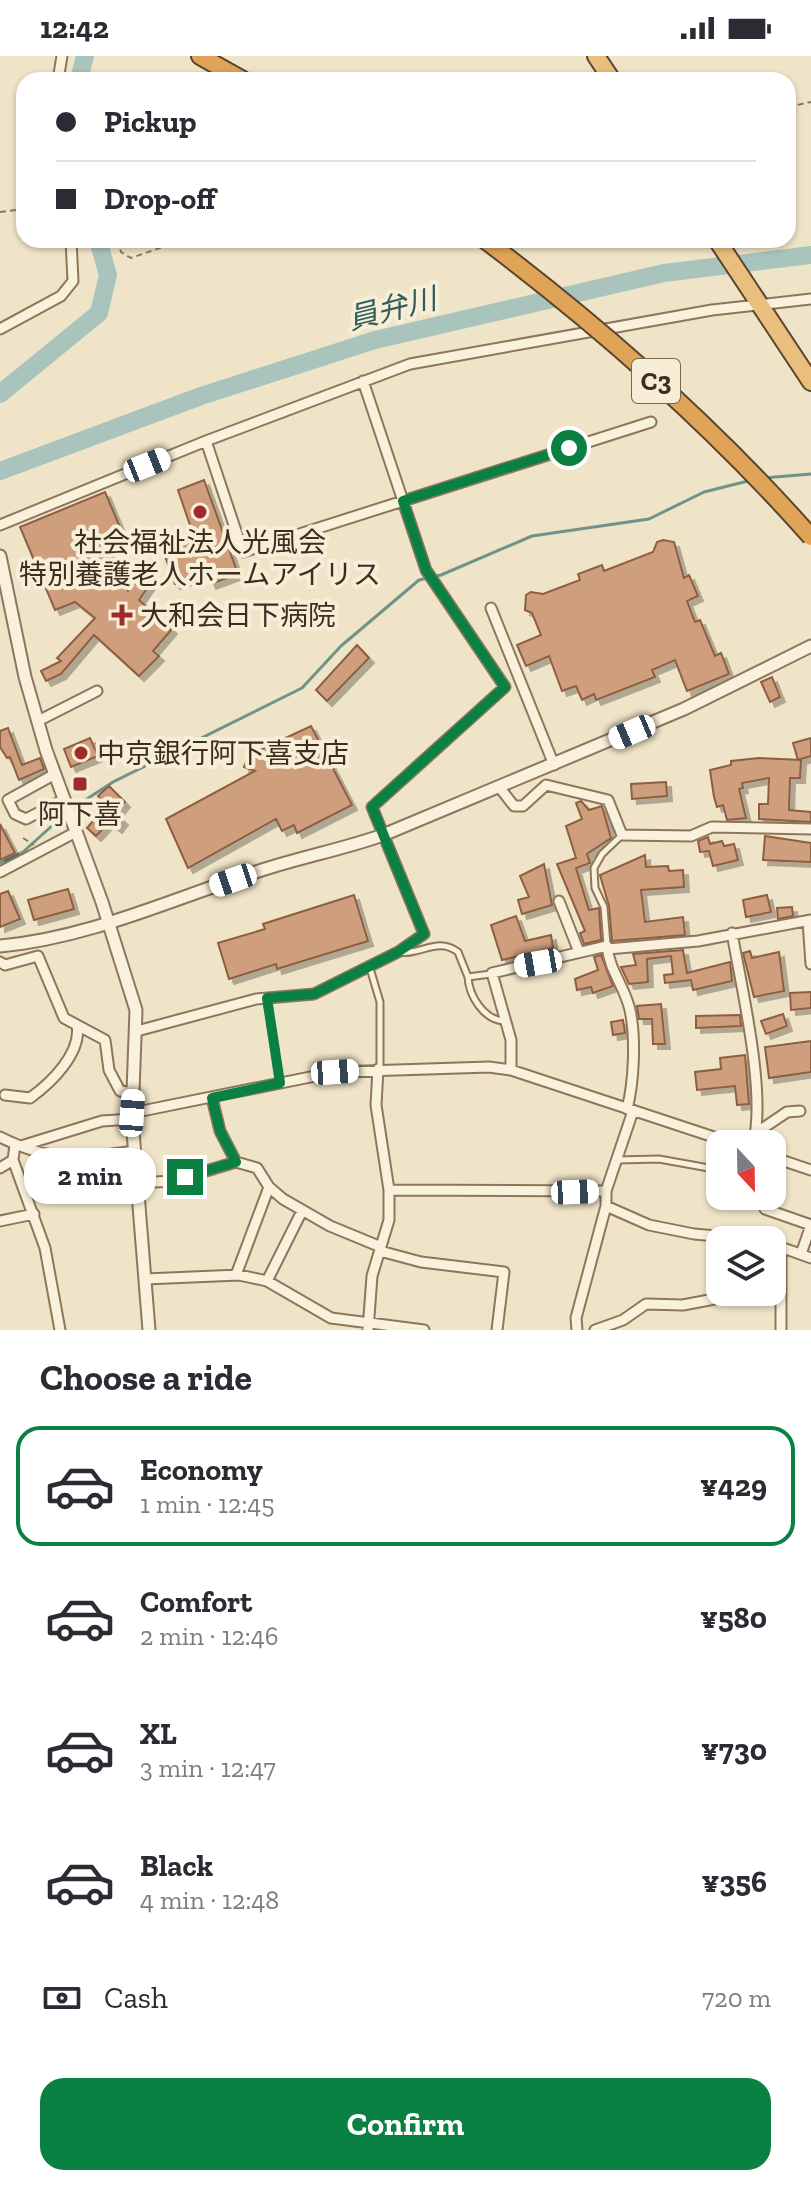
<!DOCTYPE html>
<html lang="en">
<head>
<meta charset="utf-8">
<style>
  body { margin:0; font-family:"Zilla Slab","Noto Sans JP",serif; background:#f7f7f7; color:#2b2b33; height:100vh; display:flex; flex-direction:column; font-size:30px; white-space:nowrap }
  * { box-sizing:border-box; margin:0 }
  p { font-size:26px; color:#7c7c81 }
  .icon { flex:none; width:44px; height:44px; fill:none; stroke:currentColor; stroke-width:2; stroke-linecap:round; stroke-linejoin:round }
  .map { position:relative; height:1274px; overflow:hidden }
  .details { display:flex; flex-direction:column; background:#fff; flex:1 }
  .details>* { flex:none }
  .hud { position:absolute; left:16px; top:16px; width:780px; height:176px; border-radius:24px; box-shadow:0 2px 6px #0004; display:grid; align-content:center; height:176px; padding:0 40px; background:#fff }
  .needle { width:52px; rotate:158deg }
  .controls { position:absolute; left:706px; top:1074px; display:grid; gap:16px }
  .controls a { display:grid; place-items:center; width:80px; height:80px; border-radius:16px; background:#fff; box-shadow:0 2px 6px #0004; font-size:40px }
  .end { position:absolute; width:36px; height:36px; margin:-18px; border:10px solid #0b8043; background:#fff; box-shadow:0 0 0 4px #fff }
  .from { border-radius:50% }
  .bubble { position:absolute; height:56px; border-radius:24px; background:#fff; box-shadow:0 2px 6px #0004; font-size:26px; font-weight:800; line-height:56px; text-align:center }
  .car { position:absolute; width:24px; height:48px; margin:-24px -12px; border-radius:10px; box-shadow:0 0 6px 2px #0007; background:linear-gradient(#fff 24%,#345 0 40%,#fff 0 76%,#345 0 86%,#fff 0) }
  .hud b { display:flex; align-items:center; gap:28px; height:76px; font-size:30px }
  .hud b+b { border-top:2px solid #e1e1e2 }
  .hud i { width:20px; height:20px; background:#2b2b33 }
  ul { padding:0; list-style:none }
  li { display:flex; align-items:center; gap:24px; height:120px; margin:0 16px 12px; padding:0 24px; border:4px solid transparent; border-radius:24px }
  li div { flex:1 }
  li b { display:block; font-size:30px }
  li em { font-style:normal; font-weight:800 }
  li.selected { border-color:#0b8043 }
  li>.icon { width:72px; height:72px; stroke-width:1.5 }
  h2 { padding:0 40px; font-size:36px; line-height:96px }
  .pay { display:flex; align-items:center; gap:20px; height:88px; padding:0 40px; font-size:30px }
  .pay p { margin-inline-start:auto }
  .primary-button { display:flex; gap:16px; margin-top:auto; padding:16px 40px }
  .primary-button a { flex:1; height:92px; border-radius:24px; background:#0b8043; color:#fff; font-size:32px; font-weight:800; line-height:92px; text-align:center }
  .status { display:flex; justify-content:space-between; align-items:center; height:56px; padding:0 40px; background:#fff; direction:ltr }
  .status svg { height:22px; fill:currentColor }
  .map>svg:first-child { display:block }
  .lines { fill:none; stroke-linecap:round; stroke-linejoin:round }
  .stream { stroke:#6f938a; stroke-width:3 }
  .river { stroke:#a9c4bc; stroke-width:18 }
  .building { fill:#cf9f7d; stroke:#8d5f41; stroke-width:2; filter:url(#shadow) }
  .service-casing { stroke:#8d765c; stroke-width:9 }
  .minor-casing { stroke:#8d765c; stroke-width:13 }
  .tertiary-casing { stroke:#8d765c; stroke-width:15 }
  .trunk-casing { stroke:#5b4430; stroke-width:20 }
  .motorway-casing { stroke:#5b4430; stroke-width:20 }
  .path { stroke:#8d765c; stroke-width:2; stroke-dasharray:6 4; stroke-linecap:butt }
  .service { stroke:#faf1dc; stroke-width:5 }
  .minor { stroke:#faf1dc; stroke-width:9 }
  .tertiary { stroke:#faf1dc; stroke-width:11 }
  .trunk { stroke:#eabe7c; stroke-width:16 }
  .motorway { stroke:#e0a458; stroke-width:16 }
  .motorway-bridge-casing { stroke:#5b4430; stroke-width:20; stroke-linecap:butt }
  .motorway-bridge { stroke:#e0a458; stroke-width:16 }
  .route { stroke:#0b8043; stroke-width:10 }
  .poi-dot { fill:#9e2a2b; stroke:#f7eed8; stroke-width:3 }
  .labels { text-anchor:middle; stroke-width:8; stroke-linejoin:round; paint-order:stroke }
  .shield { fill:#f7eed8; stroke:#756857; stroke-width:2 }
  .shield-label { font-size:26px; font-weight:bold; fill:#3d2e20 }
  .poi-label { font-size:28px; fill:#3d2e20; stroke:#f7eed8 }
  .water-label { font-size:30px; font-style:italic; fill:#2f5d5a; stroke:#f7eed8 }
</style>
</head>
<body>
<div class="status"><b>12:42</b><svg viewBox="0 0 49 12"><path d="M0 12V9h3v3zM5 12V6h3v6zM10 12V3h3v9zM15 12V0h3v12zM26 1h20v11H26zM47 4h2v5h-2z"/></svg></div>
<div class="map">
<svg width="811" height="1274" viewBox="0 0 811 1274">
  <defs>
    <filter id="shadow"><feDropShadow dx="5" dy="5" stdDeviation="0" flood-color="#0004"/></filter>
  </defs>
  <rect width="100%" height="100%" fill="#f0e4c8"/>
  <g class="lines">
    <path class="stream" d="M763 422 811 418
      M70 754 113 726 302 632 341 590 419 524 441 519 532 480 649 463 704 436 752 424
      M0 807 23 796 64 759"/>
    <path class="river" d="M79 24 85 0
      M0 338 99 257 108 219 98 184
      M0 415 201 340 375 284 664 217 811 199"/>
  </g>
  <path class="building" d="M204 424 238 518 211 528 207 517 175 528 161 489 193 478 178 434Z
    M105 436 122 476 106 482 128 535 138 520 150 528 139 544 172 573 153 595 159 600 139 620 94 579 61 618 46 625 41 615 61 605 57 602 95 562 75 546 55 554 20 471Z
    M663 484 674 486 684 522 689 519 698 540 687 545 695 566 700 564 715 600 721 597 729 618 687 635 675 604 652 614 655 621 596 644 594 638 582 644 576 630 562 635 549 600 526 610 517 589 541 579 532 557 525 554 526 539 531 536 543 538 580 524 578 518 602 509 604 515 653 496 657 486Z
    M357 589 369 602 327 645 316 634Z
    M772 621 780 641 770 646 761 626Z
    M311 670 352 749 297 777 294 769 282 775 276 763 188 812 166 763 255 715 244 711 249 699Z
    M8 672 22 709 40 702 44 713 19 724 10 701 7 702 0 691V675Z
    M90 682 98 700 71 711 64 693Z
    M811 682V700L798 704 793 687Z
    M759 702 801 704 800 722H790L789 754 811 756V766L759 763V748H768L769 722 742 727 743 732 739 733 746 762 727 764 723 749 717 751 714 741 710 714 731 709V705Z
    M666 726 667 740 632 743 631 728Z
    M109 730 125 746 116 758 123 764 117 772 109 766 96 780 87 772 107 749 98 740Z
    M581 745 589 754 602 750 611 782 587 798 590 807 576 812 589 854 599 852 601 884 584 888 580 877 585 875 557 808 576 802 566 770 582 763 576 747Z
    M0 768 15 797 0 804Z
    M765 780 811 787V806L763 804Z
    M708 781 710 788 722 785 724 790 734 788 738 804 713 810 709 795 700 796 698 785Z
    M645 799 646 811 668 810 669 815 683 814 684 831 641 834 645 866 683 861 685 879 612 885 609 850 600 819Z
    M544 808 552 849 522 858 518 844 529 841 520 820Z
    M68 833 74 853 34 864 28 844Z
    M8 835 20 863 0 871V838Z
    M354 839 368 885 277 913 276 908 229 923 218 887 265 873 263 868Z
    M767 839 771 856 746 861 743 844Z
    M792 851 793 860 778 863 777 852Z
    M516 860 525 885 551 879 553 892 502 904 491 869Z
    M683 894 687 917 730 906 732 925 693 934 691 924 665 927 664 919 673 918 671 900 647 903 648 926 629 928 621 911 636 909 633 898Z
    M750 895 752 902 779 896 784 935 754 941 743 897Z
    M601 899 613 930 593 937 591 931 577 934 575 923 598 914 594 901Z
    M811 936V952L791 954 790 937Z
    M661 948 665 988H653L652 963H639L637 950Z
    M783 958 787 970 766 978 761 965Z
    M740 959 741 970 696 972V960Z
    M623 964 625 977 613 979 611 966Z
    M811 985V1016L769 1022 765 991Z
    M745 999 749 1048 737 1049 735 1030 697 1034 695 1016 721 1013 720 1002Z"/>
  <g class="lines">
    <defs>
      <path id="service" d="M607 889 604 851 595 832 594 812 602 798 622 779
        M399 896C420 900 437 880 458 896L468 921 491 918
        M369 909 380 946V1013
        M468 921C469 940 484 964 504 965
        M267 943 280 1027
        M617 1104 659 1103 720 1114"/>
      <path id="minor" d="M58 24 62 0
        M0 273 61 240 73 225 71 184
        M206 385 243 496 651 366
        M0 469 206 385 410 308 712 254 811 243
        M491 552 554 709
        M38 665 97 635
        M55 718 8 744 15 758 26 763 65 743
        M500 732 514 750H523L546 729 608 744 622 779 691 780 712 771 811 773
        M0 816 76 776
        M559 845 579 896
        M808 865 811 908
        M732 877C741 929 767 1039 753 1088
        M608 893 698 885 811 864
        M0 906 5 909 38 900 64 962 77 969C82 997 51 1027 30 1042L5 1039
        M77 969 105 984 109 1014 120 1035 134 1037
        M137 975 256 943 314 938 398 896 424 878 372 751 505 631 426 514 363 325
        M511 1014V984L492 917 607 890C609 914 625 931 630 954 636 982 634 1026 627 1053
        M212 1042 220 1075 236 1106 257 1112 269 1131 283 1143 330 1170 381 1191
        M132 1057 335 1016 489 1011 511 1014 735 1088
        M756 1077 787 1056 800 1055
        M0 1081C51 1106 79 1104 133 1095
        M15 1089 13 1104 45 1192 60 1274
        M21 1090 102 1065 132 1063
        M772 1101 811 1114
        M0 1112 13 1104
        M136 1127 173 1125 236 1106
        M389 1134 606 1135
        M606 1150 649 1169 694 1178 760 1184
        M765 1153 811 1169
        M0 1165 34 1158
        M772 1188 811 1202
        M380 1195 421 1206 504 1216 497 1274
        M801 1198 811 1169
        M236 1219 269 1131
        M145 1223 239 1219 267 1225 331 1262 424 1274
        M267 1225 302 1155
        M368 1274 372 1220 389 1164V1134L376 1049 378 1013
        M577 1274 576 1262 606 1150V1135L633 1055
        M595 1274 623 1264 646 1248 683 1249 751 1236 780 1237
        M781 1274V1191"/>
      <path id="tertiary" d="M0 500 25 621 46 694 102 846 136 954 132 1063 149 1274
        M0 890C88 882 170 844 253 817 296 802 341 794 383 779L684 653 811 590"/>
      <path id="trunk" d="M596 0 612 24
        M717 184 811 326"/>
      <path id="motorway" d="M200 0 243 24"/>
    </defs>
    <use href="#service" class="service-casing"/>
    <use href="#minor" class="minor-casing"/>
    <use href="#tertiary" class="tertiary-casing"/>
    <use href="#trunk" class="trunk-casing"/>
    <use href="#motorway" class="motorway-casing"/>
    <path class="path" d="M788 51 811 46
      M0 156 24 153
      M117 184 121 196 131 202 183 184
      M82 187 101 184
      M23 782 34 789"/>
    <use href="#service" class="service"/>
    <use href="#minor" class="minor"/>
    <use href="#tertiary" class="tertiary"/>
    <use href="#trunk" class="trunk"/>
    <use href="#motorway" class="motorway"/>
    <defs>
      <path id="motorway-bridge" d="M485 184C603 273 714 371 811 481"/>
    </defs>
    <use href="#motorway-bridge" class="motorway-bridge-casing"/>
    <use href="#motorway-bridge" class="motorway-bridge"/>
  </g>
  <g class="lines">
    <path class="route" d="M185 1121 236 1106 220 1075 212 1042 280 1027 267 942 314 938 398 896 424 878 372 751 505 631 426 514 403 445 569 392"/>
  </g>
  <g class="poi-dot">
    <circle cx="200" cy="456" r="8"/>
    <path d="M118 547h8v8h8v8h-8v8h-8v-8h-8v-8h8z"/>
    <circle cx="81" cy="697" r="8"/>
    <rect x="72" y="720" width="16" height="16" rx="4"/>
  </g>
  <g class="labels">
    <rect class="shield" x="632" y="303" width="48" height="44" rx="6"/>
    <g class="shield-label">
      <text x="656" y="334">C3</text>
    </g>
    <g class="poi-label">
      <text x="200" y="496">社会福祉法人光風会<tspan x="200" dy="32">特別養護老人ホームアイリス</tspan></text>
      <text x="140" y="569" text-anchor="start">大和会日下病院</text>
      <text x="97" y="707" text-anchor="start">中京銀行阿下喜支店</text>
      <text x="80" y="768">阿下喜</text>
    </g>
    <g class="water-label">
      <text transform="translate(392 253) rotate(-14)" y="10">員弁川</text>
    </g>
  </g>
</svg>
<div class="controls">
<a><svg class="needle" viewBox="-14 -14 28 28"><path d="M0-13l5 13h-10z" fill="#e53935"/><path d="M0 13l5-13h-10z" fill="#7c7c81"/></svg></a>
<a><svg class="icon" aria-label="layers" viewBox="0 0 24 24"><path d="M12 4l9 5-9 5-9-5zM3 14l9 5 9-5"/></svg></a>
</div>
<i class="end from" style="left:569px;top:392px"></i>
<i class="end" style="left:185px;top:1121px"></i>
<div class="bubble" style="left:24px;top:1092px;width:132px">2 min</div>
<i class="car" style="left:147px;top:409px;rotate:68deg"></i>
<i class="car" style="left:632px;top:676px;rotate:247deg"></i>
<i class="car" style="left:233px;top:824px;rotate:251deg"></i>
<i class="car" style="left:538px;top:907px;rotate:260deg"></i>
<i class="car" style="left:335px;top:1016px;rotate:86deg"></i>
<i class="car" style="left:132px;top:1057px;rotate:4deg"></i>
<i class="car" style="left:575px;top:1136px;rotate:88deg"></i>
<div class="hud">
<b><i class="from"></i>Pickup</b>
<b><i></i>Drop-off</b>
</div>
</div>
<section class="details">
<h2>Choose a ride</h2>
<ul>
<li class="selected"><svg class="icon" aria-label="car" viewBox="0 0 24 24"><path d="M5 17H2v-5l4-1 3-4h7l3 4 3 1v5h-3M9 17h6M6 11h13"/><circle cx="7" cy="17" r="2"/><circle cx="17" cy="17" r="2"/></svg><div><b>Economy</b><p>1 min · 12:45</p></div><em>¥429</em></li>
<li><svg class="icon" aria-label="car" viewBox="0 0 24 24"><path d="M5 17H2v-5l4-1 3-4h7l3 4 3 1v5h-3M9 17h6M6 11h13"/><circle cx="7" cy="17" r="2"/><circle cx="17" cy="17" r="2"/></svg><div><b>Comfort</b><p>2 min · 12:46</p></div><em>¥580</em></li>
<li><svg class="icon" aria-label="car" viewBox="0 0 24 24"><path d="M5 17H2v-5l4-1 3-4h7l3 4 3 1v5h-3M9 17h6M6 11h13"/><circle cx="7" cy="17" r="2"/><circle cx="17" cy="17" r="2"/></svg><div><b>XL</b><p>3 min · 12:47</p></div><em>¥730</em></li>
<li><svg class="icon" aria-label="car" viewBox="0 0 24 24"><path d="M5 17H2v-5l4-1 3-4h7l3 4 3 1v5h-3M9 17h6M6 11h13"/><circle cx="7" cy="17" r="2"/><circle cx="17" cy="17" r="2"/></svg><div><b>Black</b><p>4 min · 12:48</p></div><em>¥356</em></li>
</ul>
<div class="pay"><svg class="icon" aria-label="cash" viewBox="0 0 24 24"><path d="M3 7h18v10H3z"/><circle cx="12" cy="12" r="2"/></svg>Cash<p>720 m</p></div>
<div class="primary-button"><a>Confirm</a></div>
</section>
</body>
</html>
